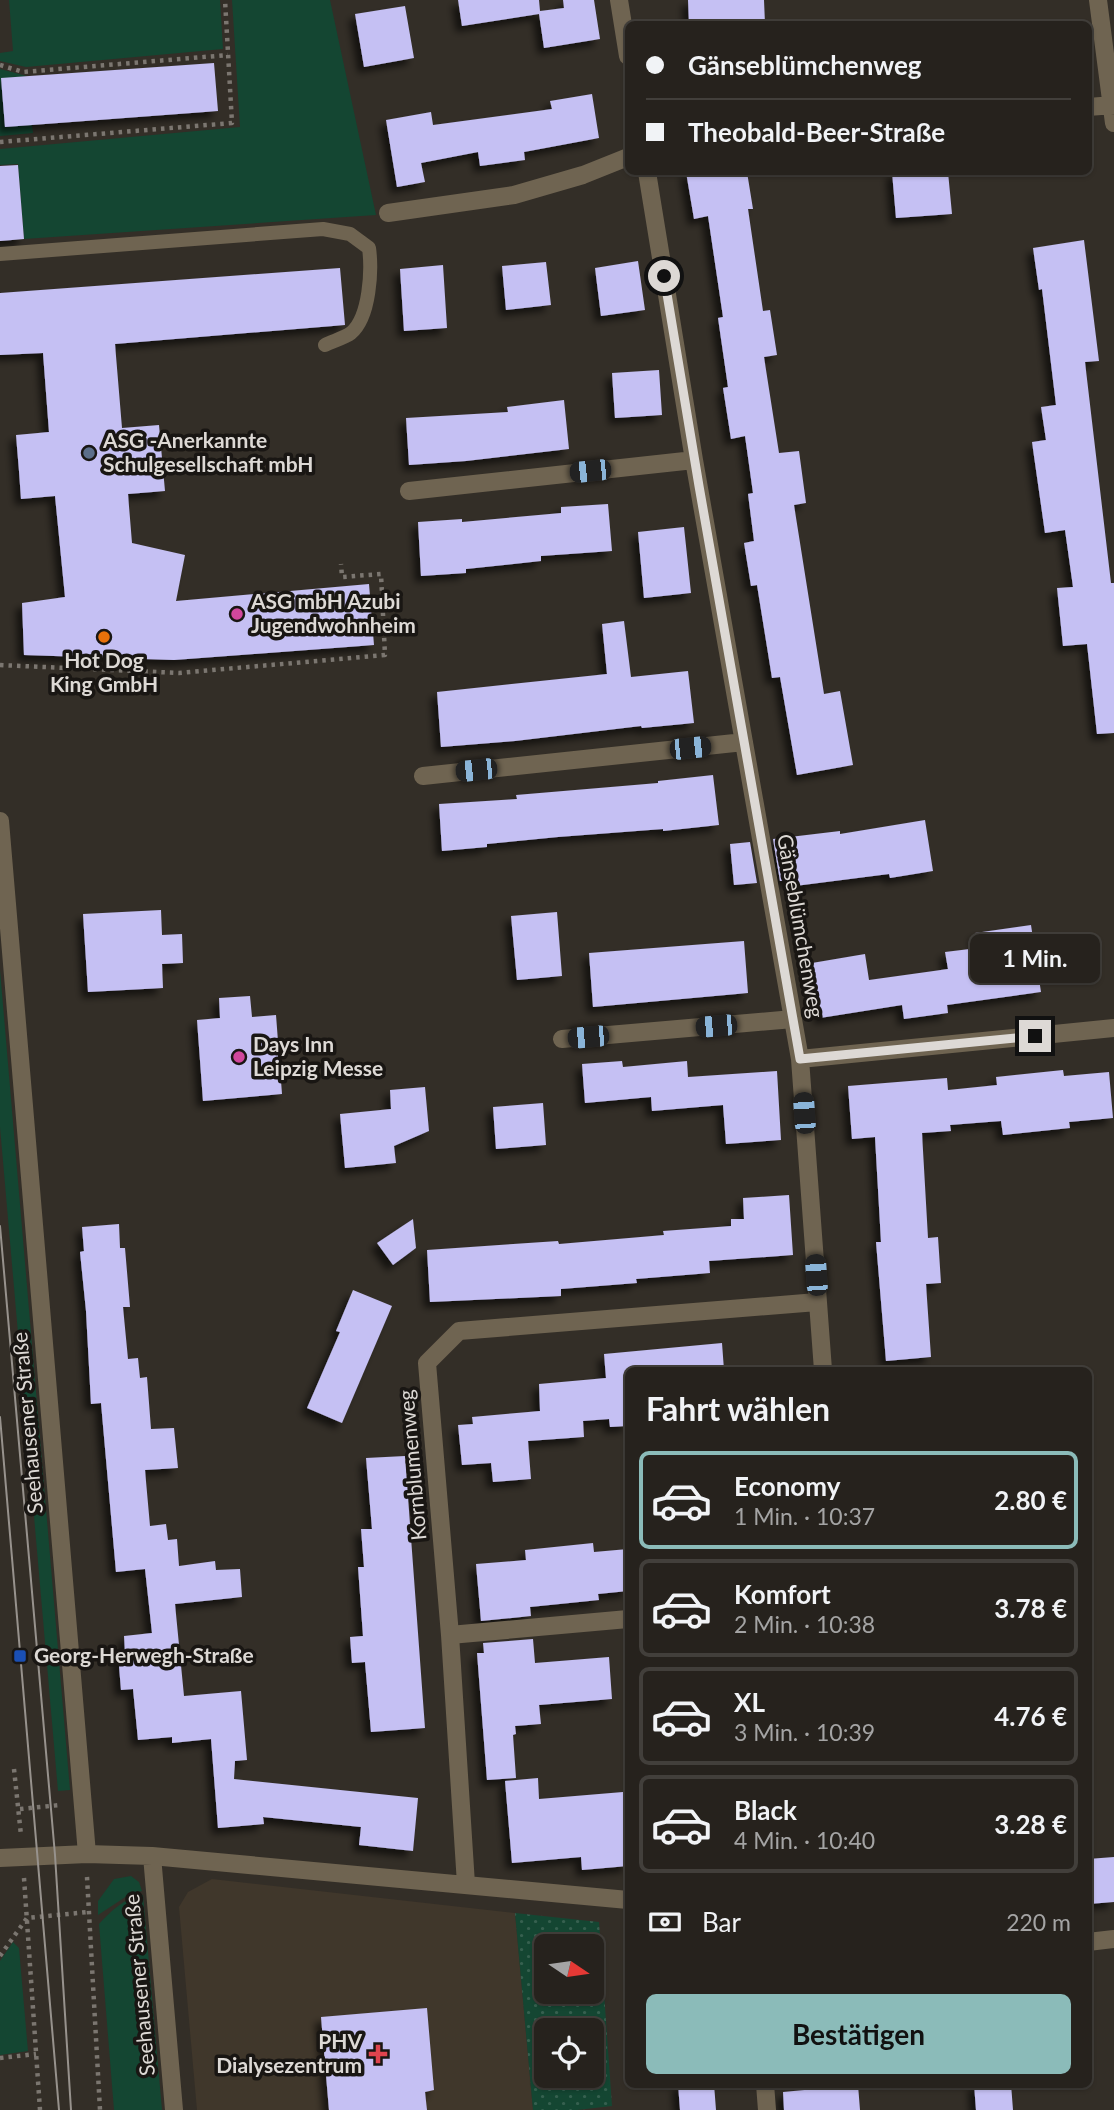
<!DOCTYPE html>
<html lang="de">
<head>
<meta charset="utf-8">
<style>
  body { margin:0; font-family:Lato,sans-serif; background:#2e2a26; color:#f1f3f6; height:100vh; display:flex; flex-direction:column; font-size:26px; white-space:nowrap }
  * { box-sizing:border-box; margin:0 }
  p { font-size:23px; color:#a4a4a4 }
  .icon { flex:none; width:38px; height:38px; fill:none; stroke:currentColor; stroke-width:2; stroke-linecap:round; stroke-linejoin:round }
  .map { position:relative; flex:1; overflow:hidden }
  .panel { position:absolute; left:625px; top:1367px; width:467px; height:721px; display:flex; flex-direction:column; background:#26221d; border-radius:10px; box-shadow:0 2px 5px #0004,0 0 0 2px #423f3b }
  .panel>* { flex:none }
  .hud { position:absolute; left:625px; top:21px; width:467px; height:154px; border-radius:10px; box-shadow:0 2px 5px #0004,0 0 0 2px #423f3b; display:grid; align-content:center; height:154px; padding:0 21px; background:#26221d }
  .needle { width:46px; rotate:103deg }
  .controls { position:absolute; left:534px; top:1934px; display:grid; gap:14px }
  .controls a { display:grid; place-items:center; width:70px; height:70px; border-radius:10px; background:#26221d; box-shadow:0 2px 5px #0004,0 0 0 2px #423f3b; font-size:35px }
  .end { position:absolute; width:32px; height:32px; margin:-16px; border:9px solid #ddd9d5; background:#111; box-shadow:0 0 0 4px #111 }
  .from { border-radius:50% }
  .bubble { position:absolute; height:49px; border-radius:10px; background:#26221d; box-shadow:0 2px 5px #0004,0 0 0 2px #423f3b; font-size:23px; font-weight:700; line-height:49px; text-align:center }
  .car { position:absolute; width:21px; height:42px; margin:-21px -10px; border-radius:9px; box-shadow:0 0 5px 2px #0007; background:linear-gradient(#222 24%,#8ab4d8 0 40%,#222 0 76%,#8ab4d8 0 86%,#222 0) }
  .hud b { display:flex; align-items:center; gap:24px; height:66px; font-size:26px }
  .hud b+b { border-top:2px solid #423f3b }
  .hud i { width:18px; height:18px; background:#f1f3f6 }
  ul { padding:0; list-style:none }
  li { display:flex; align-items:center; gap:21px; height:98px; margin:0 14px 10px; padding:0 7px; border:4px solid #423f3b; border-radius:10px }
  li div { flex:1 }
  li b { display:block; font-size:26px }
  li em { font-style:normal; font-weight:700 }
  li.active { border-color:#8bbbb9 }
  li>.icon { width:63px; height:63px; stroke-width:1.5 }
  h2 { padding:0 21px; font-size:32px; line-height:84px }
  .pay { display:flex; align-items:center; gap:18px; height:77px; padding:0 21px; font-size:26px }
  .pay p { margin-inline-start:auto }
  .action { display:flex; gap:14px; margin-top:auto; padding:14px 21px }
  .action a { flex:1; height:80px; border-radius:10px; background:#8bbbb9; color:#111; font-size:28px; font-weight:700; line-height:80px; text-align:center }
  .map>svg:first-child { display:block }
  .built { fill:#40372b }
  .grass { fill:#144632 }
  .park { fill:url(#park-dots); fill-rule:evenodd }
  .building { fill:#c5c0f3; filter:url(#shadow) }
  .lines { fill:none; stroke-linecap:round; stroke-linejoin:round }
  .path { stroke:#7b7670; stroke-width:4.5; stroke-dasharray:3.5 5; stroke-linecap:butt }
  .lane { stroke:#6f6451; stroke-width:14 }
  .street { stroke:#6f6451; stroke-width:18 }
  .tram { stroke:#97928d; stroke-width:2 }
  .route { stroke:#ddd9d5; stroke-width:9 }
  .service-dot { fill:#5c6f8a; stroke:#191613; stroke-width:2.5 }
  .hotel-dot { fill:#d1479c; stroke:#191613; stroke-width:2.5 }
  .food-dot { fill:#e8710a; stroke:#191613; stroke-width:2.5 }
  .transit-dot { fill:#1a4fb4; stroke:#191613; stroke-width:2.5 }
  .health-dot { fill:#e0444e; stroke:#191613; stroke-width:2.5 }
  .labels { text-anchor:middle; stroke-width:7; stroke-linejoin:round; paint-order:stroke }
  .poi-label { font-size:21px; font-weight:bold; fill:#ddd9d5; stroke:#191613; text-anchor:start }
  .street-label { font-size:21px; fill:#ddd9d5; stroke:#191613 }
</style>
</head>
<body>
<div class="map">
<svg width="1114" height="2110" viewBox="0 0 1114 2110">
  <defs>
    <pattern id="park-dots" width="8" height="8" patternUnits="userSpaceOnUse" patternTransform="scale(1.75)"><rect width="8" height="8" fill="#144632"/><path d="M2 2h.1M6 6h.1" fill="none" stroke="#36604f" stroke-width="1.8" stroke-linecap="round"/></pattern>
    <filter id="shadow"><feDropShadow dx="-6" dy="6" stdDeviation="3.5" flood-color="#0009"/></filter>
  </defs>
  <rect width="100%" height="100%" fill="#332e27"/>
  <path class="built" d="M212 1879 515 1913 533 2110H197L179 1907 188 1892Z"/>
  <path class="grass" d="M9 0H220L223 49 26 67 0 61V53L13 51Z
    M232 0H330L376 215 24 239 18 164 0 165V149L240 127Z
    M0 69 27 76 1 79 5 127 32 125 33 133 0 136Z
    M0 970 70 1790 58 1791 0 1127Z
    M131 1876 139 1882 142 1891 130 1894 98 1915V1901L114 1879Z
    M143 1895 162 2110H114L99 1924C112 1910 124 1898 143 1895Z
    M13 1942 19 1948 28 2051 0 2055V1961Z"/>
  <path class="park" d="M515 1913 599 1922 612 2106 577 2110H533ZM546 1946H592V1992H546ZM546 2030H592V2076H546Z"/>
  <path class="building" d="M458 0H539L540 11 564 8 563 0H594L600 39 544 48 539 14 462 26Z
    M688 0H764L765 24H689Z
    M405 6 414 58 364 67 355 14Z
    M214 63 218 111 5 127 1 78Z
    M592 94 599 138 524 152 525 160 480 166 478 152 421 163 425 182 397 187 386 120 431 112 433 125 552 109 550 101Z
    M18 165 24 239 0 241V166Z
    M686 172H747L753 209H748L763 311 770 310 777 355 764 357 779 453 799 451 806 503 794 505 824 694 840 691 853 765 797 775 780 677 772 678 757 585 751 586 744 543 754 541 748 494 753 493 745 436 731 439 723 388 728 387 718 318 723 317 708 216 694 219Z
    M892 172H948L952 214 896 218Z
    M1084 240 1099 361 1085 362 1111 583H1114V733L1097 734 1087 644 1063 646 1057 588 1073 587 1065 530 1045 533 1032 442 1046 440 1041 407 1056 405 1042 289 1039 290 1033 248Z
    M638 261 645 310 601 316 595 268Z
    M546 262 551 305 506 310 502 266Z
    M443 265 447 328 404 331 400 269Z
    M340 268 345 325 115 344 122 428 159 425 165 491 128 494 132 543 185 555 176 601 369 584 374 645 174 660 24 655 22 603 65 597 55 496 21 499 19 471 16 435 49 432 43 353 0 355V293Z
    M659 370 662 415 615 418 612 373Z
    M564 400 569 449 466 461 409 465 406 418 508 412 507 407Z
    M608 504 612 551 541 556V561L466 569V573L421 576 418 522 462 519V522L561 513V507Z
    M684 527 691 593 644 598 638 532Z
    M624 621 631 677 688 671 694 723 642 728 641 726 515 741 441 747 437 692 607 674 602 624Z
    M713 775 719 825 663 831V829L558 837 487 844V847L442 851 439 804 517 799 516 795 658 783V781Z
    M925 820 933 871 890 878 889 874 795 886V880L780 881 773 839 840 831V834Z
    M750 842 757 883 734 885 730 844Z
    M161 910 162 935 182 934 183 963 162 964 163 988 88 992 83 914Z
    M557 912 562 976 517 980 511 916Z
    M1031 925 1041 992 947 1005 948 1013 904 1019 902 1005 820 1018 812 963 865 954 869 980 948 969 945 952 978 948 975 933Z
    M744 941 748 993 593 1007 589 953Z
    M250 996 252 1017 276 1015 282 1094 203 1101 197 1020 220 1018 219 998Z
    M622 1061 623 1067 687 1061 688 1077 777 1071 781 1140 726 1144 723 1105 652 1111 651 1097 585 1103 582 1064Z
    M1063 1070 1064 1076 1109 1072 1113 1118 1069 1122 1070 1128 1003 1135 1001 1121 950 1125 951 1131 922 1133 928 1238 938 1237 941 1283 926 1284 931 1357 886 1361 876 1242H881L875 1137 852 1139 848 1086 947 1078 948 1090 997 1085 996 1077Z
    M425 1087 429 1131 394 1146 396 1163 345 1168 340 1114 391 1109 390 1090Z
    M543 1103 546 1145 496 1149 493 1107Z
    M789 1195 793 1255 709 1261 710 1273 636 1279 637 1283 561 1289V1296L430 1302 427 1250 558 1241 559 1244 664 1235 663 1231 731 1226V1219H744L743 1198Z
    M413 1219 416 1248 393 1265 377 1243Z
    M119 1224 120 1248H125L130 1307H123L128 1359 138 1358 140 1378 147 1377 151 1429 174 1428 178 1468 145 1470 150 1526 166 1524 168 1540 177 1539 179 1566 215 1561 216 1570 240 1569 242 1597 175 1604 184 1696 241 1691 247 1760 235 1761 234 1779 418 1798 413 1851 359 1845 361 1827 263 1817 264 1824 218 1828 211 1739 172 1743V1737L138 1740 133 1689 121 1690 118 1654 125 1653 124 1636 152 1633 145 1569 116 1572 101 1403 91 1404 86 1311 80 1252 84 1251 82 1227Z
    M353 1290 392 1306 342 1423 307 1408 340 1332 336 1331Z
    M722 1343 724 1370H628V1426L610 1427 609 1419 583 1421 584 1437 528 1441 531 1479 493 1482 491 1463 462 1465 458 1425 473 1424 472 1417 540 1411 539 1384 606 1378 604 1354Z
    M405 1456 425 1728 371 1732 365 1662 352 1663 350 1637 363 1636 358 1567H364L361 1529H372L366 1458Z
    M593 1543 594 1552 628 1549V1591L598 1594 599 1600 530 1607 531 1616 481 1621 476 1564 526 1560 525 1550Z
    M533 1639 535 1663 609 1657 612 1699 539 1705 541 1724 515 1726 516 1734 513 1735 516 1778 487 1780 477 1653H484L483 1643Z
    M538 1778 539 1799 623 1792 628 1866 582 1870 581 1857 512 1863 505 1781Z
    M1114 1857V1902L1088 1904V1859Z
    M427 2008 434 2090 425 2092 427 2110H329L321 2017Z
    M678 2084H714L716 2110H680Z
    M974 2084H1011L1013 2110H976Z
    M858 2085 860 2110H784L783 2092Z"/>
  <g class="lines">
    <path class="path" d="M0 65 23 72 228 55
      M0 142 232 123 225 0
      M0 665 179 673 385 655 381 574 342 577 341 564
      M14 1769 21 1835
      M20 1809 60 1805
      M87 1877 100 2110
      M24 1878 40 2110
      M0 1956 27 1918 88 1912
      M0 2058 36 2054"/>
    <path class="lane" d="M0 254 323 229 350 234 369 248C372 270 370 317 351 333 344 338 333 341 325 345"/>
    <path class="street" d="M619 0 628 56
      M1098 0 1114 123
      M1088 107 1114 105
      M647 172 694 460 800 1059 823 1370
      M388 213 514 195 583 175 628 157
      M409 491 694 460
      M423 776 744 742
      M0 821 87 1854
      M562 1039 793 1019
      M800 1059 1114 1028
      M450 1635 628 1619
      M152 1856 174 2110
      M0 1858 87 1854 152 1856 628 1900
      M466 1884 450 1635 427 1363 459 1331 817 1302
      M1088 1942 1114 1939
      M765 2084 767 2110"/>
    <path class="tram" d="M0 1226 55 1855 71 2110
      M0 1417 59 2110"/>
  </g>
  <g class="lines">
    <path class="route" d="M664 276 699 486 800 1059 1035 1036"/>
  </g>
  <circle class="service-dot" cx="89" cy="453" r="7"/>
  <g class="hotel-dot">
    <circle cx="237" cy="614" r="7"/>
    <circle cx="239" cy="1057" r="7"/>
  </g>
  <circle class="food-dot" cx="104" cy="637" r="7"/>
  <rect class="transit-dot" x="13" y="1649" width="14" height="14" rx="3.5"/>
  <path class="health-dot" d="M374.5 2043.5h7v7h7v7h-7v7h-7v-7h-7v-7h7z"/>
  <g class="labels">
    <g class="poi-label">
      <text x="103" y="448">ASG -Anerkannte<tspan x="103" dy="24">Schulgesellschaft mbH</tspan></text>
      <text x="251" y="609">ASG mbH Azubi<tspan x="251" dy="24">Jugendwohnheim</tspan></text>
      <text x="104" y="668" text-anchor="middle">Hot Dog<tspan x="104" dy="24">King GmbH</tspan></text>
      <text x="253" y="1052">Days Inn<tspan x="253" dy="24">Leipzig Messe</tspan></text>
      <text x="34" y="1663">Georg-Herwegh-Straße</text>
      <text x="362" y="2049" text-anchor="end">PHV<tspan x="362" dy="24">Dialysezentrum</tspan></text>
    </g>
    <g class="street-label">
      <text transform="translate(800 926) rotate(80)" y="7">Gänseblümchenweg</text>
      <text transform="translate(28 1423) rotate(-95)" y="7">Seehausener Straße</text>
      <text transform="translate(413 1465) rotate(-95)" y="7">Kornblumenweg</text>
      <text transform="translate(140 1985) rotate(-95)" y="7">Seehausener Straße</text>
    </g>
  </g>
</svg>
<div class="controls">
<a><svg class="needle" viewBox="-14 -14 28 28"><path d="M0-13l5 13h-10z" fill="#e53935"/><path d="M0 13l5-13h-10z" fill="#a4a4a4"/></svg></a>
<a><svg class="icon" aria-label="locate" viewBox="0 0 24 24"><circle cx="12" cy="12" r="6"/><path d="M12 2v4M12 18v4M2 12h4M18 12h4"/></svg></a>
</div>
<i class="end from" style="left:664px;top:276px"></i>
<i class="end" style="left:1035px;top:1036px"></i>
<div class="bubble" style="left:970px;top:934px;width:130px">1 Min.</div>
<i class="car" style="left:590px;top:471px;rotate:264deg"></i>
<i class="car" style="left:690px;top:748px;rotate:84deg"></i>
<i class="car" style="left:476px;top:770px;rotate:264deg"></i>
<i class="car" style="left:716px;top:1026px;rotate:265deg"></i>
<i class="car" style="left:588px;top:1037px;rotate:265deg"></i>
<i class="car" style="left:804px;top:1113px;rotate:356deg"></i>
<i class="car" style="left:816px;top:1275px;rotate:356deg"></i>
<div class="hud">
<b><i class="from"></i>Gänseblümchenweg</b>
<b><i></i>Theobald-Beer-Straße</b>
</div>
<section class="panel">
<h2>Fahrt wählen</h2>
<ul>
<li class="active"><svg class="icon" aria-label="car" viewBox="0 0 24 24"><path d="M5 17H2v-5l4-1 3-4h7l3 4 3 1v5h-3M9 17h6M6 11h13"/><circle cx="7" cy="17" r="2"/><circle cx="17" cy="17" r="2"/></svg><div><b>Economy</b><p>1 Min. · 10:37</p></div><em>2.80 €</em></li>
<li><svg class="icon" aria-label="car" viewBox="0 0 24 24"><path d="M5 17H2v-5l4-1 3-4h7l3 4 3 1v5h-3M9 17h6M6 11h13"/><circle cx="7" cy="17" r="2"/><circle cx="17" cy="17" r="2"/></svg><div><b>Komfort</b><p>2 Min. · 10:38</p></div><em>3.78 €</em></li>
<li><svg class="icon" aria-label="car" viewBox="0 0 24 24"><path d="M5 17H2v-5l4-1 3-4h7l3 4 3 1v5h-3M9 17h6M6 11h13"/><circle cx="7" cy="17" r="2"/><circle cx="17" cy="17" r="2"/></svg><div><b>XL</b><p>3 Min. · 10:39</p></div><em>4.76 €</em></li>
<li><svg class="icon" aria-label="car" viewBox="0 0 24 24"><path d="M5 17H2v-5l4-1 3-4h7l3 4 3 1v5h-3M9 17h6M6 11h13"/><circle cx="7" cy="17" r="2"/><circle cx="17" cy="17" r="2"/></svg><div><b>Black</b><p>4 Min. · 10:40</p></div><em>3.28 €</em></li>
</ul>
<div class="pay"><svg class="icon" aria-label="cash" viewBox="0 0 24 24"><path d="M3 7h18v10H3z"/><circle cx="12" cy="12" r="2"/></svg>Bar<p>220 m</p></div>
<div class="action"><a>Bestätigen</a></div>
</section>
</div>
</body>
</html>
